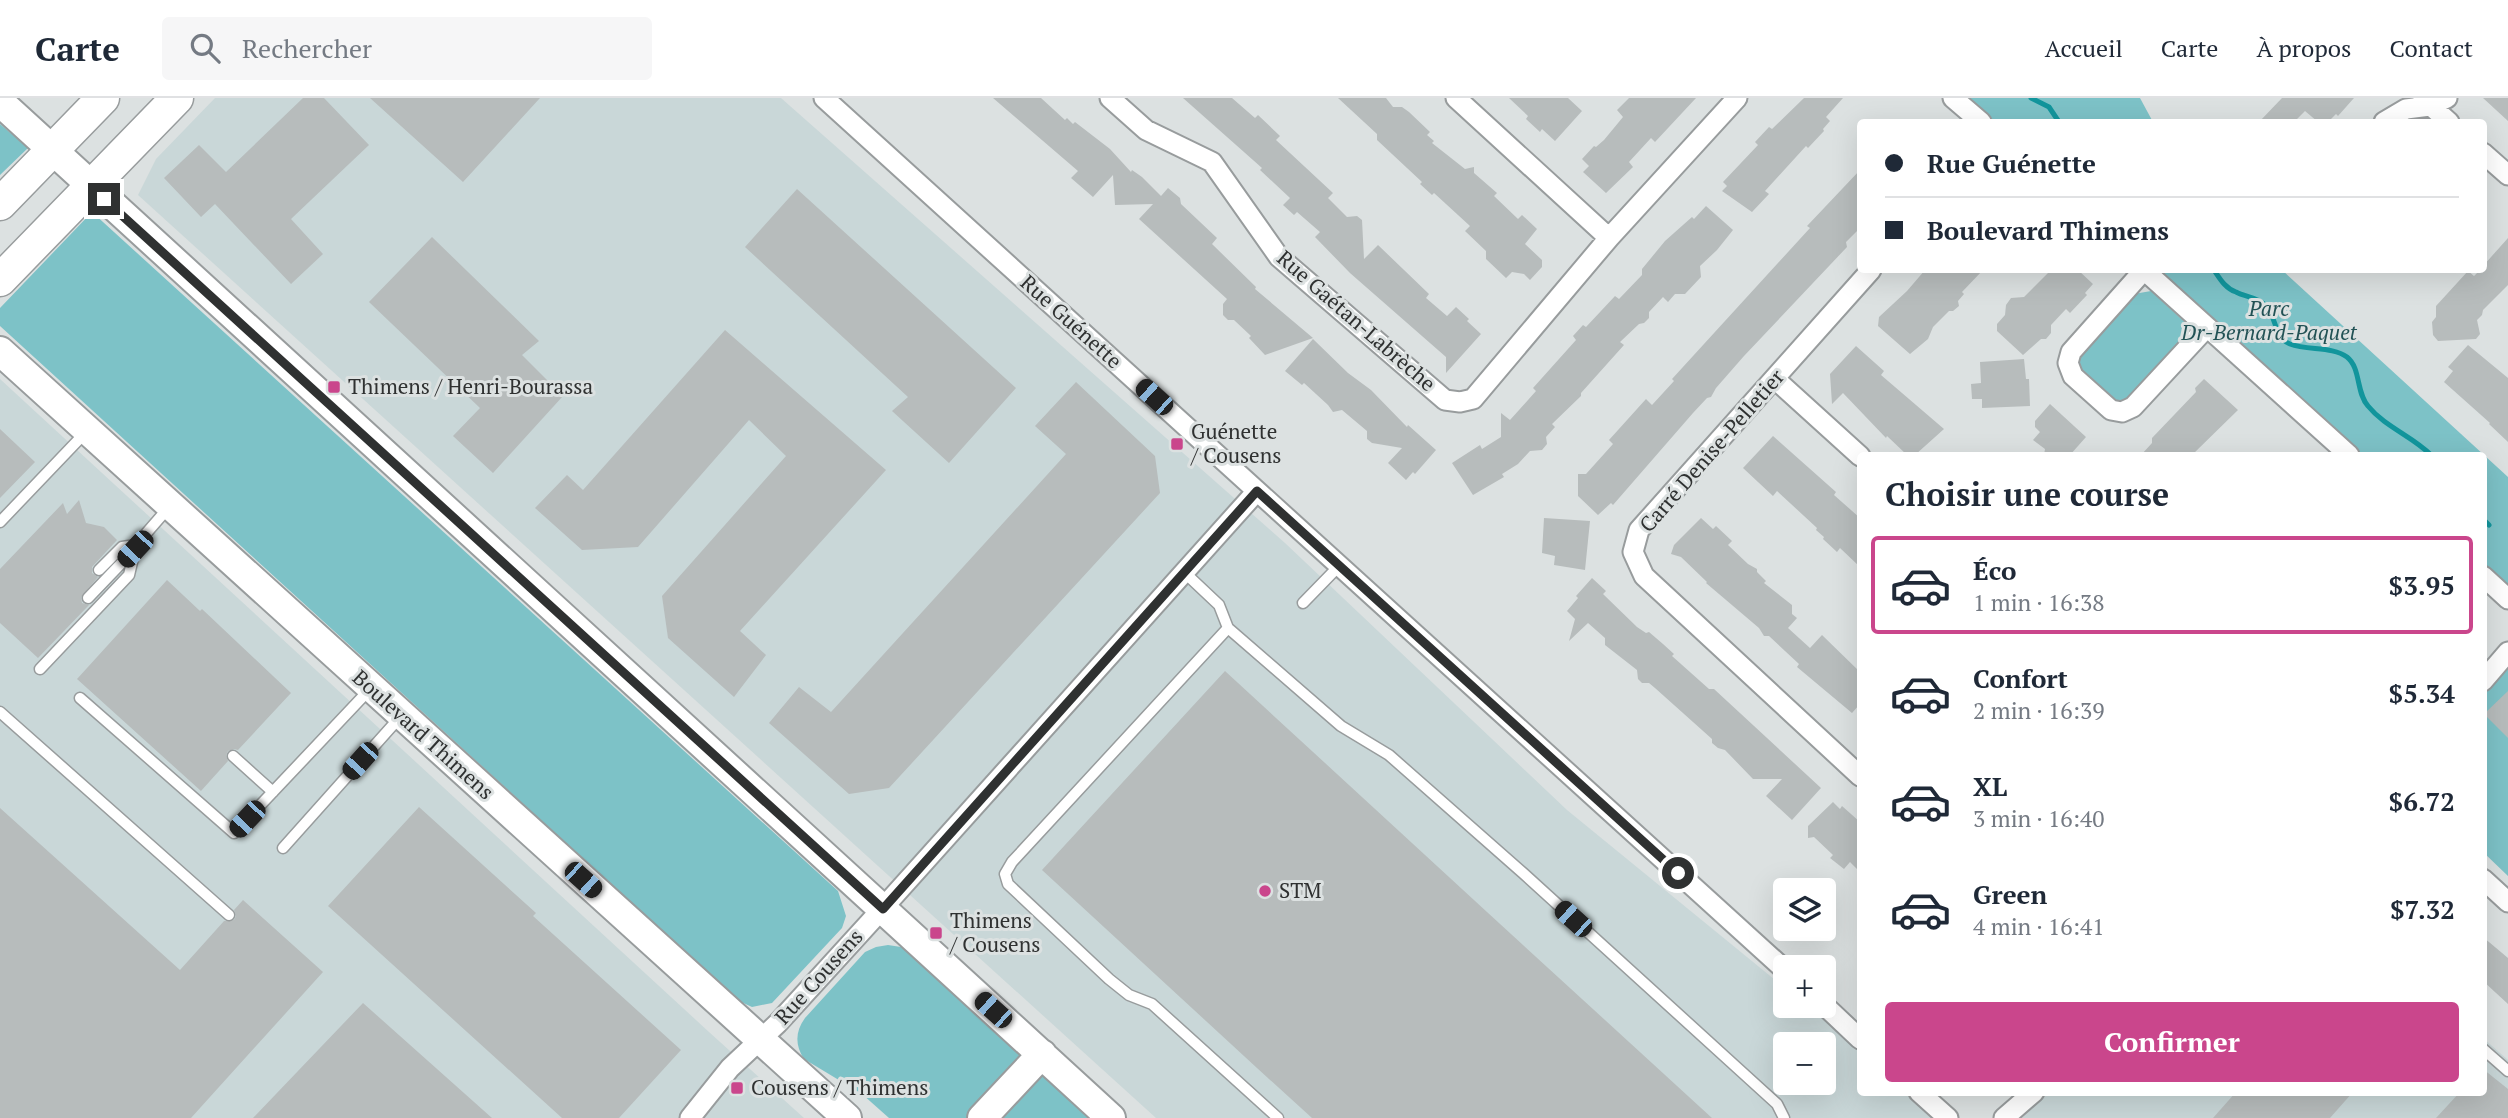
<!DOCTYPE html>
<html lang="fr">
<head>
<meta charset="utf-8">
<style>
  body { margin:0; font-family:"PT Serif",serif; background:#f6f6f7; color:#1f2937; height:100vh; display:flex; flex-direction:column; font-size:26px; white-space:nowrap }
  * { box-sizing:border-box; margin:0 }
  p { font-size:23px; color:#747a83 }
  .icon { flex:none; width:38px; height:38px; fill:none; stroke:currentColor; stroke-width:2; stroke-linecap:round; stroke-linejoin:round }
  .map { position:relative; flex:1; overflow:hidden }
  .drawer { position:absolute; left:1857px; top:354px; width:630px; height:644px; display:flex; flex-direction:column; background:#fff; border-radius:7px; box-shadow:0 7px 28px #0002 }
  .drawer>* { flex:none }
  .banner { position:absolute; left:1857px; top:21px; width:630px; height:154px; border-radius:7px; box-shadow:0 7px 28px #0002; display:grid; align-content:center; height:154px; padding:0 28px; background:#fff }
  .controls { position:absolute; left:1773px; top:780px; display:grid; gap:14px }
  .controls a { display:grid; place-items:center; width:63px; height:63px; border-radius:7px; background:#fff; box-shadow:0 7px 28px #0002; font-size:35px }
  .end { position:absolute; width:32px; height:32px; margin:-16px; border:9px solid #2f3131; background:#fff; box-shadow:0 0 0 4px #fff }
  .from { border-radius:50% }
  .car { position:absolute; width:21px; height:42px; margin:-21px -10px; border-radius:9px; box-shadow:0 0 5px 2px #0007; background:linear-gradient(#222 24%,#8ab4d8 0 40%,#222 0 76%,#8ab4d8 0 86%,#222 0) }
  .banner b { display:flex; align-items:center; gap:24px; height:66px; font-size:26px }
  .banner b+b { border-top:2px solid #e0e1e3 }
  .banner i { width:18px; height:18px; background:#1f2937 }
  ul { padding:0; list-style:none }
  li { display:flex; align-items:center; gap:21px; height:98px; margin:0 14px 10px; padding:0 14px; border:4px solid transparent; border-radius:7px }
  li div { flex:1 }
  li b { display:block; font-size:26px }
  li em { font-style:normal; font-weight:700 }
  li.current { border-color:#ca468c }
  li>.icon { width:63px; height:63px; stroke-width:1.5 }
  h2 { padding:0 28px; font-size:32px; line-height:84px }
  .cta { display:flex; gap:14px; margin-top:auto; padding:14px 28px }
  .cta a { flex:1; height:80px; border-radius:7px; background:#ca468c; color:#fff; font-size:28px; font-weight:700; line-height:80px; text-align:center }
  header { display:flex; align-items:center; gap:42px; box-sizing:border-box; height:98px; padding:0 35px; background:#fff; border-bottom:2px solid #e0e1e3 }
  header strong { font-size:33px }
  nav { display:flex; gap:38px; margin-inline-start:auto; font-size:24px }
  .search { width:490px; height:63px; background:#f6f6f7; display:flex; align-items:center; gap:18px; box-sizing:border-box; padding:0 24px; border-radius:7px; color:#747a83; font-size:26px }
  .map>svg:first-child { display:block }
  .built { fill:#c9d7d8; fill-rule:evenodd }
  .green { fill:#7dc2c7 }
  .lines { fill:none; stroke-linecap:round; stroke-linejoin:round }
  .stream { stroke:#12959c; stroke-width:5 }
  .building { fill:#b7bcbc }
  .lane-casing { stroke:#989c9d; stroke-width:13 }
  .street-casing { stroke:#989c9d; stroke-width:23 }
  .secondary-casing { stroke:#989c9d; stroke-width:32 }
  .primary-casing { stroke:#989c9d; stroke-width:35 }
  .lane { stroke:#fff; stroke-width:10 }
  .street { stroke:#fff; stroke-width:19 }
  .secondary { stroke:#fff; stroke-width:28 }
  .primary { stroke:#fff; stroke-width:32 }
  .route { stroke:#2f3131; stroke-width:9 }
  .poi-dot { fill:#ca468c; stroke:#dce1e1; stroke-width:2.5 }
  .labels { text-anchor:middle; stroke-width:6; stroke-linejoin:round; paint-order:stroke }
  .park-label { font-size:21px; font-style:italic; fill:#225255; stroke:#dce1e1 }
  .street-label { font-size:21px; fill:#2f3131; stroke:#dce1e1 }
  .poi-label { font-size:21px; fill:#2f3131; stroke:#dce1e1; text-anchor:start }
</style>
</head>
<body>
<header>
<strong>Carte</strong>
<div class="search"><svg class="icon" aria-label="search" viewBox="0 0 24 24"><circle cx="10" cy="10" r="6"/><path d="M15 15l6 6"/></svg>Rechercher</div>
<nav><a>Accueil</a><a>Carte</a><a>À propos</a><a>Contact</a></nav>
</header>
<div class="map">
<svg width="2508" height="1020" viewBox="0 0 2508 1020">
  <rect width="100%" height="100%" fill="#dce1e1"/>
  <path class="built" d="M215 0H781L1285 445 1567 712 1785 890V908H1808L1860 951V994H1913L1944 1020H1156L138 97 156 61ZM1785 947H1824V985H1785Z
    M0 281 709 934 804 1020H0Z
    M2483 940 2508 962V1020H2003L2033 994H2483Z"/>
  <path class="green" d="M1951 0H2140L2153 24H1978Z
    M0 26 28 50 0 77Z
    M92 114 838 793 846 818 842 830 772 905 752 909 739 903 0 228V210Z
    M2141 172H2282L2508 379V501L2483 479V357H2348Z
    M2151 193 2187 226V241L2128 303 2111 304 2083 277 2078 264 2087 246 2134 196Z
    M2508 568V778L2483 754V595Z
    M888 847 901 849 912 854 1089 1020H889L862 996 804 961C795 947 795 934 805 920L865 854 876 849Z"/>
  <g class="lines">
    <path class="stream" d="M2031 0 2049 9 2059 24
      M2214 172C2220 181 2225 190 2236 194 2245 199 2258 199 2265 207 2277 218 2273 239 2290 246 2308 253 2332 248 2347 259 2361 270 2356 295 2368 308 2385 329 2412 338 2431 357
      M2483 421 2489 427"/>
  </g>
  <path class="building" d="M303 0H324L369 47 291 121 323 156 291 186 215 106 201 119 164 80 199 47 226 74Z
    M370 0H540L463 84Z
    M993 0H1041L1065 22 1067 20 1073 26 1075 24 1110 51 1131 74 1132 72 1142 79 1161 98 1168 90 1180 100 1181 106 1217 140 1212 146 1256 189 1255 191 1313 240 1265 257 1249 240 1251 238 1234 222H1228L1223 217V206L1227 201 1139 121 1153 106 1115 107 1113 77 1093 99 1071 80 1078 73Z
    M1183 0H1232L1255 20 1258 17 1280 38 1276 42 1333 95 1328 100 1347 119 1357 118 1362 122 1364 161 1378 147 1429 196 1426 200 1447 218 1456 209 1469 221 1467 223 1481 236 1446 275V259L1350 175 1315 139 1320 134 1297 114 1294 117 1283 107 1290 100 1260 72 1262 70Z
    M1338 0H1386L1393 9H1402L1409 14 1430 34 1427 37 1434 43 1432 45 1465 71 1474 69V75L1497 95 1494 98 1518 121 1522 117 1537 131 1525 146 1542 162V169L1530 182 1524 176 1512 174 1506 180 1486 161V153L1465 133 1470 128 1434 95 1432 97 1420 86 1422 84 1377 42V36Z
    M1509 0H1568L1582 13 1555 43 1542 31 1540 34 1526 21 1528 18Z
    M1629 0H1696L1655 44 1651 40 1629 64 1633 69 1606 95 1583 74 1589 68 1582 61 1594 48 1596 49 1604 42 1623 19 1617 12Z
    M1804 0H1843L1826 19 1830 23 1823 31 1824 33 1808 50 1806 48 1765 93 1769 96 1752 114 1722 93 1727 88 1723 84 1758 47 1755 44 1769 29 1772 31Z
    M2282 0H2354L2338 18 2336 16 2328 24H2318L2305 13 2294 24H2259Z
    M2483 0H2508V23Z
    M1860 72V130L1846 144 1847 149 1744 258 1716 290 1711 299 1707 300 1693 315 1613 407 1611 405 1598 417 1578 398V376H1586L1613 346 1609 342 1646 301 1652 307 1674 283 1672 281 1810 130 1807 128Z
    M797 91 1016 290 949 365 892 313 908 299 745 149Z
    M1706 108 1733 132 1717 152 1700 168 1701 179 1685 196H1675L1668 204 1663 199 1649 214V220L1644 225 1639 226 1620 244 1624 247 1581 295V298L1552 326 1555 329 1546 339 1547 346 1542 352 1530 353 1518 366 1502 376 1504 379 1473 397 1452 365 1480 347 1482 351 1501 339V315L1510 322 1536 293 1533 290 1576 242 1573 238 1583 227 1586 229 1615 198 1619 201 1642 177V171L1665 143 1692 119 1694 121Z
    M432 139 539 243 522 257 563 298 493 375 453 338 480 310 369 204Z
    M2508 140V187L2483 212 2482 217 2477 222 2480 236 2476 241 2438 243 2433 237 2432 224 2436 219V208L2468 173 2474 178 2480 172H2483V168Z
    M1925 172H1983L1962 194 1964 196 1958 203 1959 208 1953 213H1949L1933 229 1928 241 1910 256 1878 228 1879 219 1907 193Z
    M2051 172H2078L2093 186 2085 195 2087 197 2070 215 2066 211 2051 227V235L2046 241H2041L2023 257 1997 233V226L2005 217 2006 207 2011 200 2024 199Z
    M725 232 886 372 740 533 766 557 734 599 668 540 662 498 786 358 749 322 638 449 582 452 535 410 567 377 583 392Z
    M1313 241 1348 275 1371 292 1407 329 1408 327 1436 352 1415 376 1413 374 1406 382 1388 365 1402 350 1372 345 1367 341V333L1342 312 1333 314 1328 307 1304 285 1302 287 1285 273Z
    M2468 247 2508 280V344L2489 326 2490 325 2444 284 2453 273 2448 269Z
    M1856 248 1884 273 1881 277 1944 331 1915 357H1907L1887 338 1886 340 1843 295 1832 306 1830 276Z
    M2024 261 2026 281H2029L2030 308 1982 310V301H1972L1971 286 1981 285 1980 264Z
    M2204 281 2238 312 2192 357H2141L2152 345V340L2196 294 2195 290Z
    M1076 284 1155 358 1160 395 889 690 849 696 769 625 799 589 831 614 1066 356 1035 328Z
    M2050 306 2086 339 2070 357H2044L2045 351 2033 342 2040 334 2035 329V323Z
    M0 331 35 364 0 400Z
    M1773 338 1836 394 1834 397 1860 420V469L1840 450 1837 454 1823 441 1824 439 1816 432 1817 430 1777 393 1773 398 1743 370Z
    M79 402 86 425 104 429 117 442 92 469V475L98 479 81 499 82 505 89 507 38 560 0 525V471L63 405 67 416Z
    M1544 420 1590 423 1585 472 1554 467 1555 458 1542 455Z
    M1701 420 1713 431 1716 428 1732 443 1728 447 1748 466 1757 471V474L1766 483 1764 485 1792 507V516L1797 520 1788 530 1810 550 1822 537 1860 574V606L1852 615 1797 569 1799 566 1769 538H1764L1759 530 1706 485 1707 484 1681 459 1671 456 1674 447Z
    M1592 480 1606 493 1603 496 1637 529 1646 535 1649 534 1663 546 1674 556 1672 558 1709 591H1714L1821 690 1792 722 1766 698 1782 681H1753L1725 652 1718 650 1712 645V641L1655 590 1649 585H1642L1638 581 1637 572 1605 547V540L1588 525 1569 543 1575 521 1567 513 1578 500 1576 498Z
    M167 482 200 513 202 511 291 595 238 652 234 651 228 653 226 657 228 663 201 693 77 581Z
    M1225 573 1487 814 1712 1020H1312L1257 970 1042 772Z
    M2508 593V640L2484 616Z
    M1833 704 1840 711 1842 708 1860 724V774L1850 764 1844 771 1830 760 1833 757 1814 739 1808 740V728Z
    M419 709 536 815 533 818 681 952 619 1020H562L328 808Z
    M0 710 180 872 224 823 234 822 236 818 234 812 243 802 323 874 191 1020H0Z
    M2483 839 2508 860V906L2483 883Z
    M363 905 492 1020H253Z
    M2483 971 2508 991V1020H2436L2460 994H2483Z
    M2236 994H2353L2330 1020H2213Z"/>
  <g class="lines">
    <defs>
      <path id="lane" d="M0 424 85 335
        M99 472 122 449 136 447
        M1184 474 1219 507 1228 530 1341 628 1389 657 1523 775 1777 1006 1784 1020
        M88 500 134 452
        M1303 505 1339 468
        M1228 530 1012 764 1005 776 1008 786 1109 881 1129 897 1152 906 1278 1020
        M40 571 129 477 136 447 170 408
        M80 600 234 735 371 590
        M0 614 229 817
        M233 658 273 694
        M283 750 401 618
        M2483 951 2508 973"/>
      <path id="street" d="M824 0 1785 872
        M1110 0 1146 32 1212 64 1279 159 1445 302 1460 304 1473 301 1609 140 1737 0
        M1456 0 1609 140
        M1953 0 1981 24
        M2423 1 2449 24
        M2384 24 2406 11 2430 8 2447 0
        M2483 55 2508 77
        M2144 172 2071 254 2068 265 2073 278 2111 312 2122 314 2133 309 2207 229
        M2144 172 2349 357
        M1775 281 1860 358
        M2483 478 2508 501
        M2483 583 2508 554
        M1860 678 1644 478 1633 454 1639 432 1871 172
        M2483 781 2508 804
        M1824 907 1860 941
        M1919 994 1948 1020
        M690 1020 730 970 778 925 882 811 1257 393
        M2004 1020 2034 994"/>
      <path id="secondary" d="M0 4 1111 1020
        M0 253 847 1020
        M982 1020 1042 956"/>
      <path id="primary" d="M0 106 103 0
        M0 182 177 0"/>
    </defs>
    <use href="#lane" class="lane-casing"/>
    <use href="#street" class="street-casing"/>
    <use href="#secondary" class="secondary-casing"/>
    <use href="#primary" class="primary-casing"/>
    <use href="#lane" class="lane"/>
    <use href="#street" class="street"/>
    <use href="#secondary" class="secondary"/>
    <use href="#primary" class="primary"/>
  </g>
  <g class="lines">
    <path class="route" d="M104 101 883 811 1257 393 1678 775"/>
  </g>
  <g class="poi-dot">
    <rect x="327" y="282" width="14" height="14" rx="3.5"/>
    <rect x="1170" y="339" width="14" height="14" rx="3.5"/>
    <circle cx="1265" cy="793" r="7"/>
    <rect x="929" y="828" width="14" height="14" rx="3.5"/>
    <rect x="730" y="983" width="14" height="14" rx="3.5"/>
  </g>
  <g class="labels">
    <g class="park-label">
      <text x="2269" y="218">Parc<tspan x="2269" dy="24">Dr-Bernard-Paquet</tspan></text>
    </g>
    <g class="street-label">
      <text transform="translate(1356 223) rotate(41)" y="7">Rue Gaétan-Labrèche</text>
      <text transform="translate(1071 224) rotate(42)" y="7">Rue Guénette</text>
      <text transform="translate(1712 353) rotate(-49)" y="7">Carré Denise-Pelletier</text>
      <text transform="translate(423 637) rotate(42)" y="7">Boulevard Thimens</text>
      <text transform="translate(819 879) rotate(-48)" y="7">Rue Cousens</text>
    </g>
    <g class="poi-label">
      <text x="348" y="296">Thimens / Henri-Bourassa</text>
      <text x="1191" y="341">Guénette<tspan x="1191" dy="24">/ Cousens</tspan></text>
      <text x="1279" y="800">STM</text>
      <text x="950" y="830">Thimens<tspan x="950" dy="24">/ Cousens</tspan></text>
      <text x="751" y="997">Cousens / Thimens</text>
    </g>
  </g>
</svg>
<div class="controls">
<a><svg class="icon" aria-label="layers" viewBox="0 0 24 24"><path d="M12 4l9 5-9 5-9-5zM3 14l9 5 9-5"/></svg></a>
<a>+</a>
<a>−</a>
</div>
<i class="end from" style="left:1678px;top:775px"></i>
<i class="end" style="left:104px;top:101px"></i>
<i class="car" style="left:1154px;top:299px;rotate:312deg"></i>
<i class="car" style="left:135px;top:451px;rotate:223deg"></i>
<i class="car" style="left:360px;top:663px;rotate:222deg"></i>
<i class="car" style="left:247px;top:721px;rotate:223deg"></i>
<i class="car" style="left:583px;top:782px;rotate:132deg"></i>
<i class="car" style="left:1573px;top:821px;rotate:312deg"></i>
<i class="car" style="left:993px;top:912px;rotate:312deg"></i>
<div class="banner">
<b><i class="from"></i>Rue Guénette</b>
<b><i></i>Boulevard Thimens</b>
</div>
<section class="drawer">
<h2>Choisir une course</h2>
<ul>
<li class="current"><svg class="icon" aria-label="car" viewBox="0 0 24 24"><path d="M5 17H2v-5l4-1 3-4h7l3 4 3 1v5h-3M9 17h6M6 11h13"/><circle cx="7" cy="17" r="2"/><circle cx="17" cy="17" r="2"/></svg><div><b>Éco</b><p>1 min · 16:38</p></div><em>$3.95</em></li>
<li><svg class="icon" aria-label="car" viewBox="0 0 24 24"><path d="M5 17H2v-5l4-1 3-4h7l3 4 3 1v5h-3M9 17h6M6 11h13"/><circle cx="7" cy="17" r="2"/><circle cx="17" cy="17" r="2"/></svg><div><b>Confort</b><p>2 min · 16:39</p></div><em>$5.34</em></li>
<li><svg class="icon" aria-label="car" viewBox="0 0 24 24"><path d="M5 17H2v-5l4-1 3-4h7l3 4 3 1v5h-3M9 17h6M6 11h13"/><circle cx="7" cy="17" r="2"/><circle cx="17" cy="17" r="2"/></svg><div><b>XL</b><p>3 min · 16:40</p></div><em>$6.72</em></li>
<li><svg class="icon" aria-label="car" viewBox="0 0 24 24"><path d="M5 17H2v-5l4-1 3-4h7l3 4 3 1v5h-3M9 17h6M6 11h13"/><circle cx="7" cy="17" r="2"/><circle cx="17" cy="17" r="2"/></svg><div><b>Green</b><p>4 min · 16:41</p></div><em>$7.32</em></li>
</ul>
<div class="cta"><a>Confirmer</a></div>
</section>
</div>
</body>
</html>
